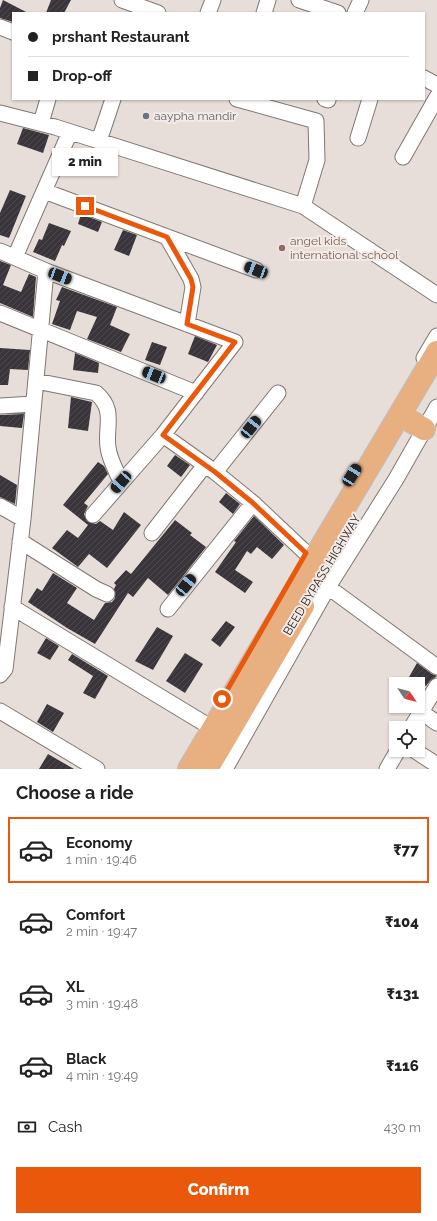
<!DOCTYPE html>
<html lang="en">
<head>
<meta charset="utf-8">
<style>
  body { margin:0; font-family:Raleway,sans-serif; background:#f2f2f2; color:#222; height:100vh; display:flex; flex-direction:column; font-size:15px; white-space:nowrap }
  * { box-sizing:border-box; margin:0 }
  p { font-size:13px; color:#767676 }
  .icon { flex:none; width:22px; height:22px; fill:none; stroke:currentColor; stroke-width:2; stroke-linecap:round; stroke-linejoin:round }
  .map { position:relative; height:769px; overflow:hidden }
  .details { display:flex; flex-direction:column; background:#fff; flex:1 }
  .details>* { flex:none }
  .hud { position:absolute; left:12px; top:12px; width:413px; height:88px; border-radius:0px; box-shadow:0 1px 3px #0004; display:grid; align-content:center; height:88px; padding:0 16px; background:#fff }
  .needle { width:26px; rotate:125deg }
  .controls { position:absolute; left:389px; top:677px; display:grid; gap:8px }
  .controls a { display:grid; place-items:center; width:36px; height:36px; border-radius:0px; background:#fff; box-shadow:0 1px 3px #0004; font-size:20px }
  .end { position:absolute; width:18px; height:18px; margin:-9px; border:5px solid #ea580c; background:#fff; box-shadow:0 0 0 2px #fff }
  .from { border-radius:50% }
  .bubble { position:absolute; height:28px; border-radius:0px; background:#fff; box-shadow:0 1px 3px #0004; font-size:13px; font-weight:800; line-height:28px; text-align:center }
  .car { position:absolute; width:12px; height:24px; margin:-12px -6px; border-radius:5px; box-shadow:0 0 3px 1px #0007; background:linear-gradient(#222 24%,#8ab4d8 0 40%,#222 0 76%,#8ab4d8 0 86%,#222 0) }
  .hud b { display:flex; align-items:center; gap:14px; height:38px; font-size:15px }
  .hud b+b { border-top:1px solid #e0e0e0 }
  .hud i { width:10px; height:10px; background:#222 }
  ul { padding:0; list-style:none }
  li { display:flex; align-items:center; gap:12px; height:66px; margin:0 8px 6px; padding:0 8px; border:2px solid transparent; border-radius:0px }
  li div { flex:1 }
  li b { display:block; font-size:15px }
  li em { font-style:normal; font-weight:800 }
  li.current { border-color:#ea580c }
  li>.icon { width:36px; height:36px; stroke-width:1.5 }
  h2 { padding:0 16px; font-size:18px; line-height:48px }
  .pay { display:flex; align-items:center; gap:10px; height:44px; padding:0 16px; font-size:15px }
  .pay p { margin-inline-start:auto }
  .action { display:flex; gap:8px; margin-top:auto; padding:8px 16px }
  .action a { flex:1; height:46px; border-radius:0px; background:#ea580c; color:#fff; font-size:16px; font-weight:800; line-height:46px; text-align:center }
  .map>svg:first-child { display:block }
  .building { fill:url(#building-hatch) }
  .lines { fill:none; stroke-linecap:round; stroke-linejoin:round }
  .minor-casing { stroke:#7f7773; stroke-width:17 }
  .highway-casing { stroke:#c0bfbf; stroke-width:24 }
  .minor { stroke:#fff; stroke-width:15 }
  .highway { stroke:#e8af81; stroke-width:22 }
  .route { stroke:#ea580c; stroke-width:5 }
  .worship-dot { fill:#6b7280; stroke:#f4ebe7; stroke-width:1.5 }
  .education-dot { fill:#8d6e63; stroke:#f4ebe7; stroke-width:1.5 }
  .labels { text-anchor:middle; stroke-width:4; stroke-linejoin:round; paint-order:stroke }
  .worship-label { font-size:12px; fill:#5b616d; stroke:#f4ebe7; text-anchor:start }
  .education-label { font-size:12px; fill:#785e54; stroke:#f4ebe7; text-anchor:start }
  .street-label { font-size:12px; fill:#1d1a19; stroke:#f4ebe7 }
</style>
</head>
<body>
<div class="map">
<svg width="437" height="769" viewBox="0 0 437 769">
  <defs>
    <pattern id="building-hatch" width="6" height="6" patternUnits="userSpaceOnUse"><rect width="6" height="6" fill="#3a353b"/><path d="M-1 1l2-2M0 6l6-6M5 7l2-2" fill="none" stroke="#4d494e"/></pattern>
  </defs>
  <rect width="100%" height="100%" fill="#e7ded9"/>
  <path class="building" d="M3 0 28 13H13V22L0 18V8Z
    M51 0H71L64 13H46Z
    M23 128 49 135 43 153 17 144Z
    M10 190 26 196 9 238 0 235V213Z
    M81 214 102 222 98 232 78 224Z
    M49 223 71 231 64 246 62 245 55 261 33 252 39 239 42 240Z
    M123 230 137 235 129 256 114 250Z
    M0 261 11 265 3 285 21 292 29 274 36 277 33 317 0 303Z
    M62 287 117 307 110 325 130 334 121 352 87 339 97 317 77 311 70 330 52 324 60 301 56 300Z
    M195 336 217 345 208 362 188 354Z
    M152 342 167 347 160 365 145 360Z
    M0 348 30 350 28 370 10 369 8 385H0Z
    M75 353 99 363 98 373 73 370Z
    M71 397 92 402 88 431 68 428Z
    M24 414 22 428 0 426V415Z
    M175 455 190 465 181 477 167 466Z
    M98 462 104 466 108 474 84 503 88 506 84 514 87 521 96 524 100 521 113 530 124 512 141 525 107 568 89 554 78 567 52 548 67 530 78 538 88 525 63 505Z
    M0 475 17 485 15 504 0 497Z
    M226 493 240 504 233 514 219 502Z
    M254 516 284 545 272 559 257 547 251 554 247 551 235 570 253 582 245 593 215 572 236 542 234 541Z
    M175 520 192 533 190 535 206 547 168 595 148 578 133 597 128 593 95 644 67 628 28 602 37 588 42 591 53 573 77 588 67 603 94 620 105 603 112 602 115 598 114 589 116 585 114 583 126 570 131 574Z
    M226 621 235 627 220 647 211 640Z
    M157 627 173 636 153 670 135 661Z
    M46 638 59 646 50 660 37 653Z
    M185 653 203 664 185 693 166 681Z
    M72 654 108 676 95 699 83 693 93 676 68 660Z
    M417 663 432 674 437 676 430 681 426 686 409 677Z
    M47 704 64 713 53 732 37 722Z
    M48 754 74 769H39Z"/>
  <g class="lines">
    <defs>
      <path id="minor" d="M122 0 158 13
        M299 0 338 13
        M208 13 213 0
        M264 13 268 0
        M355 13 361 0
        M0 27 13 32
        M424 78 437 85
        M237 99 316 121 317 160 303 206
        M325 99 328 100
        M0 113 55 127 303 206 437 295
        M41 123 48 99
        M358 138 370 99
        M99 141 113 99
        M403 157 437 97
        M44 191 256 270
        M167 237 191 279 193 287 187 324
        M0 251 46 271 235 342 163 435 215 472 253 503 306 553
        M15 257 70 132
        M0 313 196 393
        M424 358 437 336
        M36 381 96 393C116 410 105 426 108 447 109 459 117 472 121 482
        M0 406 33 404
        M215 472 278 393
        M0 506 23 519
        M93 515 163 435
        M152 533 205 465
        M20 541 96 589 107 594
        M328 587 437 667
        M12 607 207 725
        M168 609 253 503
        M0 675 5 669 23 519 46 271
        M0 711 97 769
        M421 712 437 723
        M411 728 437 686
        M414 750 437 765
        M225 769 328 587 396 479 437 407
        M387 769 398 750"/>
      <path id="highway" d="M412 422 424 429
        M189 769 437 352
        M207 769 303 606"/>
    </defs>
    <use href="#minor" class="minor-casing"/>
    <use href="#highway" class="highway-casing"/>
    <use href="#minor" class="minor"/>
    <use href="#highway" class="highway"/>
  </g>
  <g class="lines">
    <path class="route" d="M85 206 167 237 191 279 193 287 187 324 235 342 163 435 215 472 253 503 306 553 222 699"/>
  </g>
  <circle class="worship-dot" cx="146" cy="116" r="4"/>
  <circle class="education-dot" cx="282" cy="248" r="4"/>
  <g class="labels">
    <g class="worship-label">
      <text x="154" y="120">aaypha mandir</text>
    </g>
    <g class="education-label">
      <text x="290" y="245">angel kids<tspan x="290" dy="14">international school</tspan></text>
    </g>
    <g class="street-label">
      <text transform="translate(322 575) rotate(-59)" y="4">BEED BYPASS HIGHWAY</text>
    </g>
  </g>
</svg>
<div class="controls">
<a><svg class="needle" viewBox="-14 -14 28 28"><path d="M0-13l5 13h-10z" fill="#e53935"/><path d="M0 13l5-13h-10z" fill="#767676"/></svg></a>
<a><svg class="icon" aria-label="locate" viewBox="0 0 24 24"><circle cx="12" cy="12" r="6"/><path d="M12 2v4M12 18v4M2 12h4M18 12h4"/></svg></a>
</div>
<i class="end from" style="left:222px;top:699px"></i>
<i class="end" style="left:85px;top:206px"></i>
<div class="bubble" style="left:52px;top:148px;width:66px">2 min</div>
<i class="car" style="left:256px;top:270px;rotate:291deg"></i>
<i class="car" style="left:60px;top:276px;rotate:111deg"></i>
<i class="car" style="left:154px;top:375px;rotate:292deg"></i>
<i class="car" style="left:251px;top:427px;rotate:38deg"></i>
<i class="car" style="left:352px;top:475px;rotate:32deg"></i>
<i class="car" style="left:121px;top:482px;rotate:221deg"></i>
<i class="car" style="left:186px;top:585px;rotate:39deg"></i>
<div class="hud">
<b><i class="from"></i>prshant Restaurant</b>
<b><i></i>Drop-off</b>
</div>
</div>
<section class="details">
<h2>Choose a ride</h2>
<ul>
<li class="current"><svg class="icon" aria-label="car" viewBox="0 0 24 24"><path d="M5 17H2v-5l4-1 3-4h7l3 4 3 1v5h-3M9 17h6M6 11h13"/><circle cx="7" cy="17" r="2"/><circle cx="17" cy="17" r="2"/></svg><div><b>Economy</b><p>1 min · 19:46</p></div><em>₹77</em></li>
<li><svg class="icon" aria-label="car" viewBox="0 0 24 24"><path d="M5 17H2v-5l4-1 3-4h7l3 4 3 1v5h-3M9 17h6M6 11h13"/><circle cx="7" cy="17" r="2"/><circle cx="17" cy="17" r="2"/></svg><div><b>Comfort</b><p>2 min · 19:47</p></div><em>₹104</em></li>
<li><svg class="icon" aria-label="car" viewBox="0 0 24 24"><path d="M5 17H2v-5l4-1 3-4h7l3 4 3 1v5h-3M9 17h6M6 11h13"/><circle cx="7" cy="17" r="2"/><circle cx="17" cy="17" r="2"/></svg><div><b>XL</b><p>3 min · 19:48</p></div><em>₹131</em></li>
<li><svg class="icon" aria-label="car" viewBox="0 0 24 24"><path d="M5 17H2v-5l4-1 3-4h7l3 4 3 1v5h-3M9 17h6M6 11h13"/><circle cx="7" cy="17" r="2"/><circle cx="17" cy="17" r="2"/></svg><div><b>Black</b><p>4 min · 19:49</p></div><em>₹116</em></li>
</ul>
<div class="pay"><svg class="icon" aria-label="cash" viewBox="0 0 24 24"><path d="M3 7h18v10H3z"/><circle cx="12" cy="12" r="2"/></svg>Cash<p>430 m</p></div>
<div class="action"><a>Confirm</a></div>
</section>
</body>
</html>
